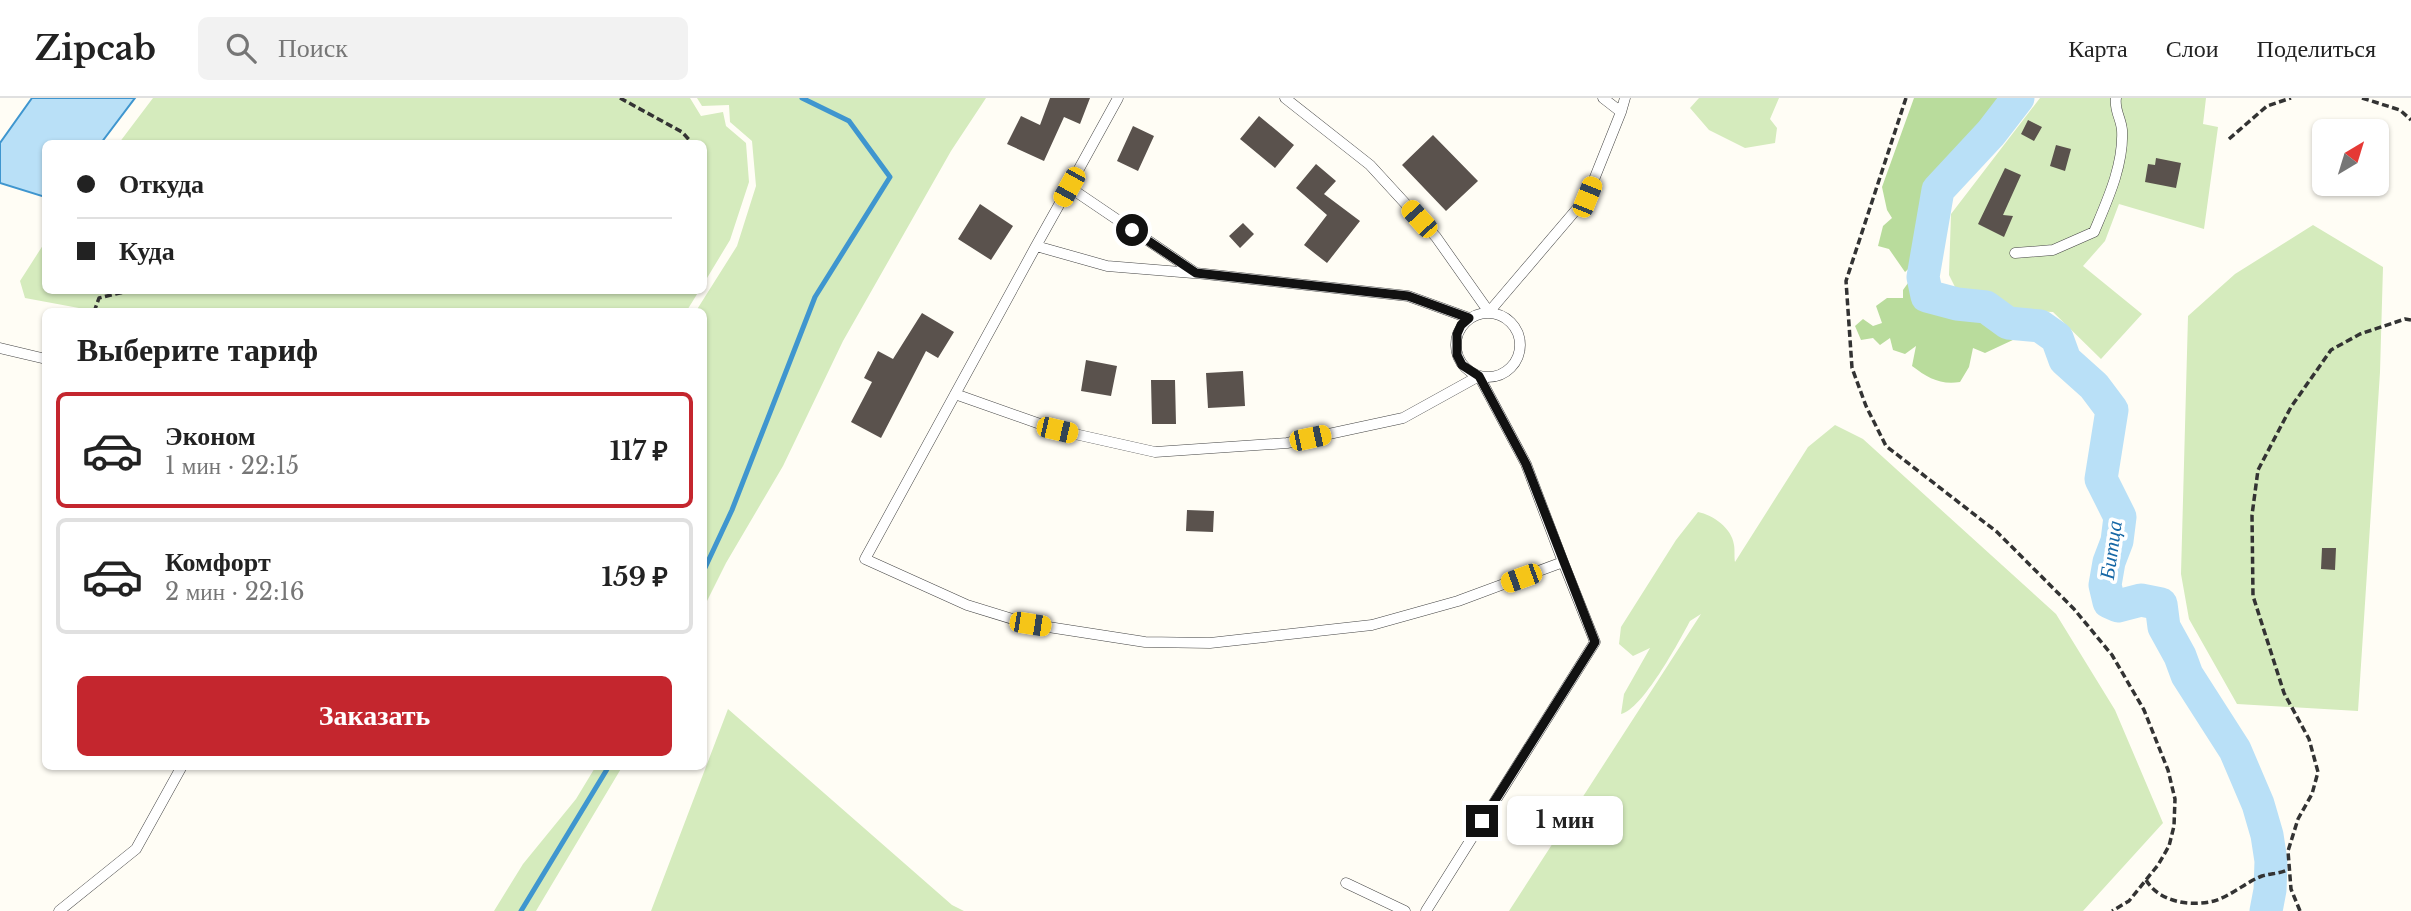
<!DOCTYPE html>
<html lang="ru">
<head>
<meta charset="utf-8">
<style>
  body { margin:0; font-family:"Libre Baskerville",serif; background:#f2f2f2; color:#222; height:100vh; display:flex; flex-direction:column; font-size:26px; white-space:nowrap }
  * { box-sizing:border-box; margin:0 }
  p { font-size:23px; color:#767676 }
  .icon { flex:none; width:38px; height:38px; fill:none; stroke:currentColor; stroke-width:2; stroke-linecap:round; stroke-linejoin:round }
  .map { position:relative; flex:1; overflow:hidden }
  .panel { position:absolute; left:42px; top:210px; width:665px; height:462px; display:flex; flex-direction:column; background:#fff; border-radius:10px; box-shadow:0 2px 5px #0004 }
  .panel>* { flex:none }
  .hud { position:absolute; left:42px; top:42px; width:665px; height:154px; border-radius:10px; box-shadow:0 2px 5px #0004; display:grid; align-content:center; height:154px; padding:0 35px; background:#fff }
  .needle { width:46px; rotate:38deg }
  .buttons { position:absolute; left:2312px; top:21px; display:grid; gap:14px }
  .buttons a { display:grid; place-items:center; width:77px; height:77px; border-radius:10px; background:#fff; box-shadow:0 2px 5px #0004; font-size:35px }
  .end { position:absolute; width:32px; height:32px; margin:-16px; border:9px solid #111; background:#fff; box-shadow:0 0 0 4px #fff }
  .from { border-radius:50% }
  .bubble { position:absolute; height:49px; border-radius:10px; background:#fff; box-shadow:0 2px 5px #0004; font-size:23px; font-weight:700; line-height:49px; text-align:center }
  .car { position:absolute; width:21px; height:42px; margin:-21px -10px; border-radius:9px; box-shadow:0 0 5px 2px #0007; background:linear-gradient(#f5c518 24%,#345 0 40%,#f5c518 0 76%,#345 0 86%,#f5c518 0) }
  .hud b { display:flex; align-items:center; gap:24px; height:66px; font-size:26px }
  .hud b+b { border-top:2px solid #e0e0e0 }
  .hud i { width:18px; height:18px; background:#222 }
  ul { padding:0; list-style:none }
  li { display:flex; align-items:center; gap:21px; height:116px; margin:0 14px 10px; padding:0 21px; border:4px solid #e0e0e0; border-radius:10px }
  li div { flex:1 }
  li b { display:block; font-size:26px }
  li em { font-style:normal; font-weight:700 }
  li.selected { border-color:#c4262e }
  li>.icon { width:63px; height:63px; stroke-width:1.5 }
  h2 { padding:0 35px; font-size:32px; line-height:84px }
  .action { display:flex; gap:14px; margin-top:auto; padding:14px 35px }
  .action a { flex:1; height:80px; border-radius:10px; background:#c4262e; color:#fff; font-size:28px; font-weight:700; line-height:80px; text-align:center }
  header { display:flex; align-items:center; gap:42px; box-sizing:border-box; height:98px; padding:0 35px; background:#fff; border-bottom:2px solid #e0e0e0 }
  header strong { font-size:33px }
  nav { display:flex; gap:38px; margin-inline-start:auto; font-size:24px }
  .search { width:490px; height:63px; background:#f2f2f2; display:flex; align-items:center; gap:18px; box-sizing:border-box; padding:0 24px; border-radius:10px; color:#767676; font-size:26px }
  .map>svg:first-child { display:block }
  .green { fill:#d5ebbd }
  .forest { fill:#b9dc9c }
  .water { fill:#b9e0f7; stroke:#3f96cf; stroke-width:2 }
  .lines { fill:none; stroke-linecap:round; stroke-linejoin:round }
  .stream { stroke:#3f96cf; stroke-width:5 }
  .river { stroke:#b9e0f7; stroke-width:33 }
  .building { fill:#5a524d }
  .service-casing { stroke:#444; stroke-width:11 }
  .path { stroke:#333; stroke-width:3.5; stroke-dasharray:7 3.5; stroke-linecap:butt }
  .service { stroke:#fff; stroke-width:10 }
  .route { stroke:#111; stroke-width:9 }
  .labels { text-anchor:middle; stroke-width:7; stroke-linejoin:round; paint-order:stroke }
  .water-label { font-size:21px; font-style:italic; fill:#1768a6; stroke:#fff }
</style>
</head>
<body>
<header>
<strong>Zipcab</strong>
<div class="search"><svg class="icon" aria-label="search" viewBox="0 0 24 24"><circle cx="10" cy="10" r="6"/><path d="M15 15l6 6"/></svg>Поиск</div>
<nav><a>Карта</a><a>Слои</a><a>Поделиться</a></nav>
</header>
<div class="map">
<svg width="2411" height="813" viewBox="0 0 2411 813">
  <rect width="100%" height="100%" fill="#fffdf5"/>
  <path class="green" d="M153 0H690L701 18 723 14 726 28 746 45 749 84 730 142 704 185V46L119 45Z
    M697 0H986L951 53 843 243 783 368 726 465 704 509V214L696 213 737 148 756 88 752 43 730 24 729 7 702 8Z
    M1699 0H1779L1770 21 1777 30 1775 45 1745 50 1709 32 1690 10Z
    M2040 0H2206L2203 26 2218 29 2204 131 2119 106 2105 143 2083 168 2142 216 2101 261 2053 214 2014 212 1957 193 1949 177 1951 116Z
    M2313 127 2383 169 2380 274 2358 613 2237 606 2189 521 2181 476 2188 218 2235 176Z
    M45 144 46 192 699 193 686 214 95 213 25 200 20 183Z
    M1835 327 1863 341 2056 516 2115 612 2163 725 2083 813H1509L1701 516 1690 523C1679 544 1642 612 1621 616L1624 596 1650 550 1633 558 1619 546 1621 529 1676 442 1698 414C1713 417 1732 430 1734 447 1735 452 1734 459 1735 464L1808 349Z
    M728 611 952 807 964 813H651Z
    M596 668 622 669 536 813H494L523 766 576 701Z"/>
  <path class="forest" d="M1914 0H2007L1991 21 1975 33 1956 62 1934 85 1916 164 1905 174 1889 151 1878 148 1883 128 1892 120 1887 112 1882 89Z
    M1908 185H1914L1922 191 1923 200 1929 204 1932 211 1953 209 1982 213 2012 231 2015 241 1985 255 1973 250 1969 269 1960 284C1940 287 1928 280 1912 268L1916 248 1905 256 1893 252 1890 240 1880 247 1873 240 1861 242 1855 228 1863 221 1873 228 1882 225 1876 208 1887 200H1903V192Z"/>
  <path class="water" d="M32 0H135L101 45 46 46 45 99 0 85V45Z"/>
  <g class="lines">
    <path class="stream" d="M704 472 732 412 815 199 890 79 849 23 802 0
      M521 813 609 668"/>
    <path class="river" d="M2018 0 1991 35 1938 92 1923 179 1927 198 1957 206 1986 209 2008 225 2040 228 2057 240 2065 262 2094 288 2112 312 2101 381 2120 419 2117 443 2109 464 2105 487 2109 504 2118 508 2141 502 2161 506 2164 529 2180 558 2187 577 2235 652 2258 706 2267 737 2271 763 2270 792 2266 813"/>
  </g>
  <path class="building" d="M1050 0H1090L1080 26 1064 19 1044 63 1007 46 1021 18 1040 27Z
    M1259 18 1294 47 1275 70 1240 41Z
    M2028 22 2042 29 2034 43 2021 36Z
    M1133 28 1154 38 1138 73 1117 63Z
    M1433 37 1478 83 1446 113 1402 67Z
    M2056 47 2071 51 2065 73 2050 68Z
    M2156 60 2181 65 2176 90 2145 84 2148 66 2155 67Z
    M1316 66 1336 83 1324 96 1360 123 1327 165 1304 147 1327 117 1296 90Z
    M2005 70 2021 77 2003 117 2013 118 2004 139 1978 126Z
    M980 106 1013 128 991 162 958 141Z
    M1243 125 1254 136 1240 150 1229 138Z
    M922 215 954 234 938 260 926 253 881 340 851 324 872 284 864 280 878 253 893 261Z
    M1086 262 1117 268 1111 298 1081 293Z
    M1243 273 1245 308 1208 310 1206 275Z
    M1151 282H1175L1176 326H1152Z
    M1187 412 1214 413 1213 434 1186 433Z
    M2322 450H2336L2335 472 2321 471Z"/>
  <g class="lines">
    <defs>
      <path id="service" d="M1118 0 1069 89 1196 175 1408 198 1469 220
        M1285 0 1370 67 1436 139 1489 214 1587 99 1621 14 1603 0
        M1621 14 1625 0
        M1069 89 1036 148 1107 168 1193 175
        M1036 148 865 461 967 507 1029 526 1145 544 1210 545 1372 527 1458 503 1563 464 1595 544 1426 813
        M2015 155 2053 152 2094 134C2107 103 2124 67 2122 32 2121 20 2114 12 2116 0
        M1456 247a32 32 0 1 1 64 0a32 32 0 1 1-64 0Z
        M0 250 46 261
        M955 296 1057 332 1155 354 1287 345 1403 320 1479 278 1526 366 1563 464
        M1346 785 1405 813
        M59 813 136 751 182 668"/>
    </defs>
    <use href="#service" class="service-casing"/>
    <path class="path" d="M620 0 682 34 693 46
      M1906 0 1846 183 1852 270 1866 308 1886 348 1997 434 2074 511 2112 557 2144 612 2168 672 2175 701 2174 728 2169 748 2158 767 2129 803 2112 813
      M2362 0 2400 12 2411 22
      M2229 41 2267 8 2291 0
      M94 214 99 200 132 192
      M2146 782C2159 804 2190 809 2214 803 2231 798 2246 784 2262 778 2272 775 2280 776 2289 771
      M2300 813 2291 791 2288 753 2298 721 2312 696 2318 674 2309 641 2284 595 2253 498 2252 417 2258 372 2291 309 2331 252 2360 236 2405 221 2411 222"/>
    <use href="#service" class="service"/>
  </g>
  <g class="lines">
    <path class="route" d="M1132 132 1196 175 1408 198 1469 220 1461 227 1457 236V257L1462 267 1479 278 1526 366 1595 544 1482 723"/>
  </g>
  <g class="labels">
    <g class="water-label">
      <text transform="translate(2111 452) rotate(-82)" y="7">Битца</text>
    </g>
  </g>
</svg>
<div class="buttons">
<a><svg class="needle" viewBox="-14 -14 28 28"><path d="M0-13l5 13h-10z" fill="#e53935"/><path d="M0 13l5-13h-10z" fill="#767676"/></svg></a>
</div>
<i class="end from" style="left:1132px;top:132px"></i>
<i class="end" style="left:1482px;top:723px"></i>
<div class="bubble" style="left:1507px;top:698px;width:116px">1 мин</div>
<i class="car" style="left:1069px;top:89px;rotate:209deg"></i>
<i class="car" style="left:1587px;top:99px;rotate:22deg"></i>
<i class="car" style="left:1419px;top:121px;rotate:318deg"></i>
<i class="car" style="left:1057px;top:332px;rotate:103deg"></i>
<i class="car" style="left:1310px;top:340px;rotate:78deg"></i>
<i class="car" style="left:1521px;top:480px;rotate:250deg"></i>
<i class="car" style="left:1030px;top:526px;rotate:99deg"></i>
<div class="hud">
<b><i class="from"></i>Откуда</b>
<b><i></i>Куда</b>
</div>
<section class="panel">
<h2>Выберите тариф</h2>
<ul>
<li class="selected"><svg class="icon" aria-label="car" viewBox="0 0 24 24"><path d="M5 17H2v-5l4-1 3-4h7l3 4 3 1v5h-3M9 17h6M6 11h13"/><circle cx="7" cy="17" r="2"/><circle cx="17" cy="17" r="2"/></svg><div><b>Эконом</b><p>1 мин · 22:15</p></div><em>117 ₽</em></li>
<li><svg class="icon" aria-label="car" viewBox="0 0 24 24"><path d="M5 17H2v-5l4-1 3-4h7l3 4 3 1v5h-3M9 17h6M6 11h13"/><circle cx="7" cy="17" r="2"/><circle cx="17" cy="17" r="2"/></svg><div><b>Комфорт</b><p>2 мин · 22:16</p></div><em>159 ₽</em></li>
</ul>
<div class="action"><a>Заказать</a></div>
</section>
</div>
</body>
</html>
